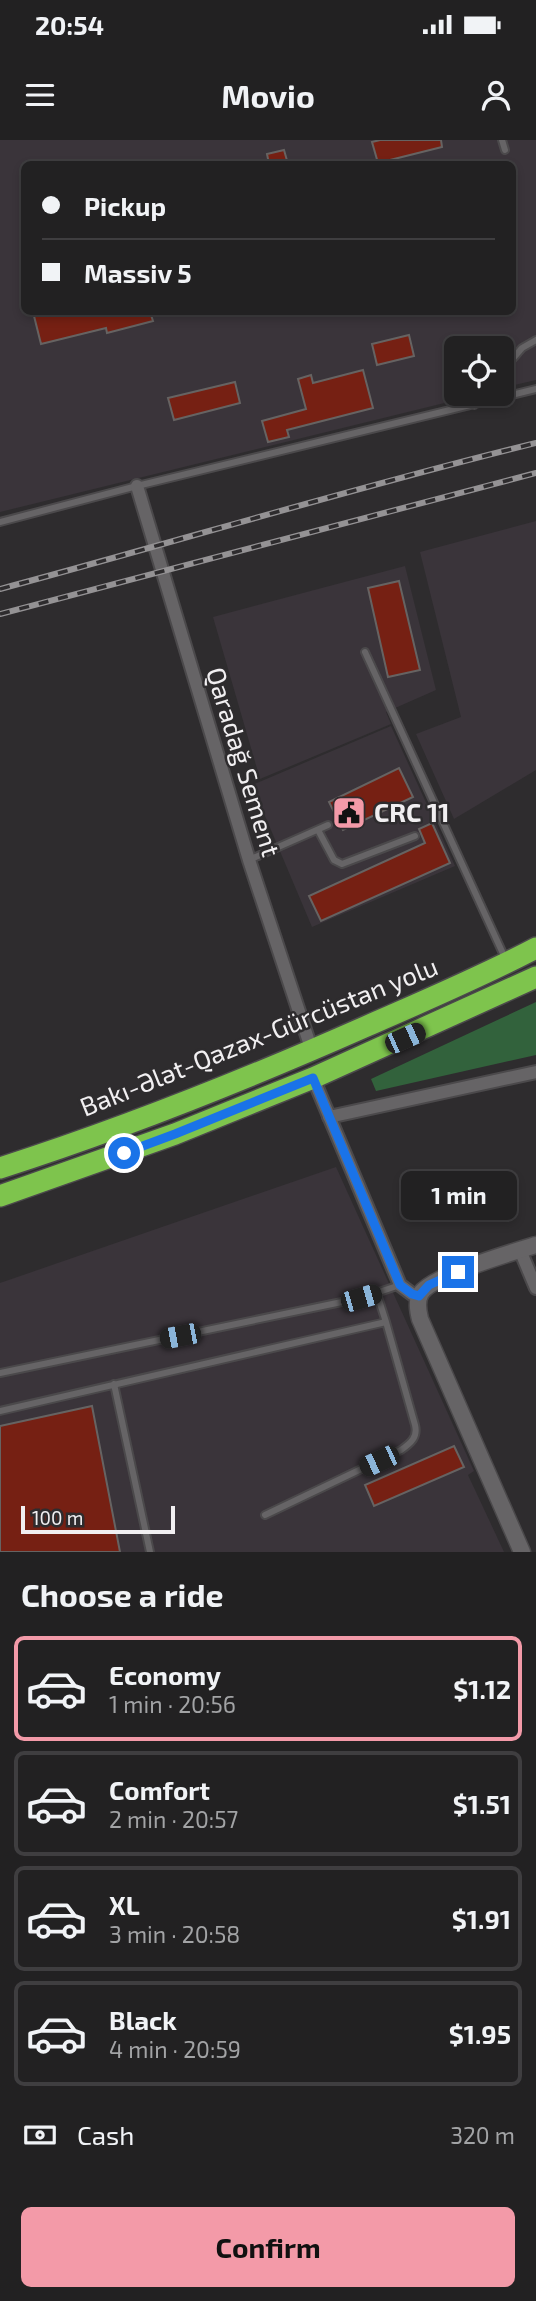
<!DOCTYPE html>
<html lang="en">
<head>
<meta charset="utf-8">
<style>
  body { margin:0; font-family:"Exo 2",sans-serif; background:#2a292a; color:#f1f3f6; height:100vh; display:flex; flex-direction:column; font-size:26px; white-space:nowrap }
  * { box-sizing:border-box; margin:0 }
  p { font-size:23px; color:#a2a3a5 }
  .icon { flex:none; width:38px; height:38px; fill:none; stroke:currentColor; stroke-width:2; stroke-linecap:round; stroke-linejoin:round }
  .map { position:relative; height:1412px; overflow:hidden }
  .side { display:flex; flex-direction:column; background:#222122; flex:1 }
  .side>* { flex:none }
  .top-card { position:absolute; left:21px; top:21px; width:495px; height:154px; border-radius:10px; box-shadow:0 4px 10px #0003,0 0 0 2px #3f3e40; display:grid; align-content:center; height:154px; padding:0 21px; background:#222122 }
  .controls { position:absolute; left:444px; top:196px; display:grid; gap:14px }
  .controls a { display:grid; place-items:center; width:70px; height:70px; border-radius:10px; background:#222122; box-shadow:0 4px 10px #0003,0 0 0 2px #3f3e40; font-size:35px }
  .scale { position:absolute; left:21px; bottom:18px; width:154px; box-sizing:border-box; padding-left:7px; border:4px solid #f1eff1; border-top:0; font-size:19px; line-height:24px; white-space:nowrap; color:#f1eff1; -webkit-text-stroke:5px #2e2c2e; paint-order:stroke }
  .end { position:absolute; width:32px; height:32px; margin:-16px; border:9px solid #1a73e8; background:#fff; box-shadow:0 0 0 4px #fff }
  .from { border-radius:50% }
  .bubble { position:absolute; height:49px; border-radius:10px; background:#222122; box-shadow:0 4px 10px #0003,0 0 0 2px #3f3e40; font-size:23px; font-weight:700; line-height:49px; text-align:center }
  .car { position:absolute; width:21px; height:42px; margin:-21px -10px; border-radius:9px; box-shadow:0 0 5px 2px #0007; background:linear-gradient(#222 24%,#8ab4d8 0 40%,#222 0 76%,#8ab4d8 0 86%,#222 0) }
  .top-card b { display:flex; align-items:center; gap:24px; height:66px; font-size:26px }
  .top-card b+b { border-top:2px solid #3f3e40 }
  .top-card i { width:18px; height:18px; background:#f1f3f6 }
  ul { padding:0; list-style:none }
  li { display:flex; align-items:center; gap:21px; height:105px; margin:0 14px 10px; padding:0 7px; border:4px solid #3f3e40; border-radius:10px }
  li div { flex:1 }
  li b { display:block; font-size:26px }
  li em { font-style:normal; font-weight:700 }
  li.on { border-color:#f39aa8 }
  li>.icon { width:63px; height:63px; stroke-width:1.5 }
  h2 { padding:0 21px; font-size:32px; line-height:84px }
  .pay { display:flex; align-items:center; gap:18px; height:77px; padding:0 21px; font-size:26px }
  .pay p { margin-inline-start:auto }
  .cta { display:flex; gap:14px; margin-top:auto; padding:14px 21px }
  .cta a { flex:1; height:80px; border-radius:10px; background:#f39aa8; color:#111; font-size:28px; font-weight:700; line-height:80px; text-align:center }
  .status { display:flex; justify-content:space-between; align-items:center; height:49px; padding:0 35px; background:#222122; direction:ltr }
  .status svg { height:19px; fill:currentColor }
  header { display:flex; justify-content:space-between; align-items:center; height:91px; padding:0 21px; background:#222122; font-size:32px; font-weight:700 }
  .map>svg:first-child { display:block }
  .built { fill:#3a343a; fill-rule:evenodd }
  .green { fill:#32623c }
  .building { fill:#762013; stroke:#666362; stroke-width:2 }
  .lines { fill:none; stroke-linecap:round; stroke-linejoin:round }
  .service-casing { stroke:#4b494b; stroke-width:10 }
  .minor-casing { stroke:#4b494b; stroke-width:16 }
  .tertiary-casing { stroke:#4b494b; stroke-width:19 }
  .motorway-casing { stroke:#4b494b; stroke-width:24 }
  .service { stroke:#666466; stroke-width:6 }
  .minor { stroke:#666466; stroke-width:12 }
  .tertiary { stroke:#666466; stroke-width:16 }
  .motorway { stroke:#7ec44d; stroke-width:21 }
  .rail-casing { stroke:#949294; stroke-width:6 }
  .rail { stroke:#2e2c2e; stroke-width:3.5; stroke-dasharray:10; stroke-linecap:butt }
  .route { stroke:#1a73e8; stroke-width:9 }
  .labels { text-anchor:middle; stroke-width:5; stroke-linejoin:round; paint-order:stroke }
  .street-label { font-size:26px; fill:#f1eff1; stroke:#2e2c2e }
  .poi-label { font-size:26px; font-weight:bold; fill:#f1eff1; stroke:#2e2c2e; text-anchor:start }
</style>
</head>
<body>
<div class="status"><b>20:54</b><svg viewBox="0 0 49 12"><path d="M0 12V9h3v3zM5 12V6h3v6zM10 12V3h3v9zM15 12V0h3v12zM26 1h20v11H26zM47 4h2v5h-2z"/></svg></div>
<header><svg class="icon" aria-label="menu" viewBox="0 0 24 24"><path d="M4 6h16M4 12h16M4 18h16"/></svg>Movio<svg class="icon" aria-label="person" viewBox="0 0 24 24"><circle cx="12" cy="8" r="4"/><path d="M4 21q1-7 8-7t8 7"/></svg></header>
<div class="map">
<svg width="536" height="1412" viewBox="0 0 536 1412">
  <rect width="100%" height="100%" fill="#2e2c2e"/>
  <path class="built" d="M0 0H536V240L502 248V208H457V254H481L0 372ZM24 24H513V172H24Z
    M536 381V630L454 679 416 594 461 577 420 412Z
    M405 426 436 550 386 572 391 584 260 639 213 477Z
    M391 586 455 726 312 787 252 645Z
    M336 1027 474 1331 468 1335 504 1412H0V1143Z"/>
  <path class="green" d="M536 862V915L376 951 371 939Z"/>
  <path class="building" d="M380 0H441L442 7 378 23 372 2Z
    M284 10 288 24H269L267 14Z
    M33 172H150L153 181 107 193 106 188 41 204Z
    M409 195 414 216 377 225 372 204Z
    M363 230 373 268 287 290 289 297 268 302 262 281 306 269 298 239 311 235 313 243Z
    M235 242 240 263 174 280 168 258Z
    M399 441 420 530 388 537 368 448Z
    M399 628 413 657 343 690 329 662Z
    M432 683 450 723 321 781 309 756 425 703 419 689Z
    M92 1266 120 1412H0V1286Z
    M454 1306 464 1327 374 1366 365 1345Z"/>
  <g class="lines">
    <defs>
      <path id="service" d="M502 0 505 10
        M502 231 522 208 536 200
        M474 265 483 254
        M0 382 137 346 536 249
        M365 512 505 818
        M318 690 334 720 342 724 415 696
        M249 720 328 685
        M0 1233 361 1158 400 1145
        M114 1244 150 1412
        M0 1271 386 1182 377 1154
        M265 1375 401 1310C411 1303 418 1297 415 1285L386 1182"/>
      <path id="minor" d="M137 346 249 720 312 911
        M313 938 400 1145 412 1154 419 1156
        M329 977 536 932
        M520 1110 536 1148"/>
      <path id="tertiary" d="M522 1412 420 1179C418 1171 416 1161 421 1153 432 1136 513 1112 536 1105"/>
      <path id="motorway" d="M0 1028C125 988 247 939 367 886 424 861 481 837 536 808
        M0 1056 175 994 313 938 536 837"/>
    </defs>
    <use href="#service" class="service-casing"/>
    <use href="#minor" class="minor-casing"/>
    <use href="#tertiary" class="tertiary-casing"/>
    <use href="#motorway" class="motorway-casing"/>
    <use href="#service" class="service"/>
    <use href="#minor" class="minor"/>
    <use href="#tertiary" class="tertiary"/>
    <use href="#motorway" class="motorway"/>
    <defs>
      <path id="rail" d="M0 449C179 401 356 347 536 303
        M0 474 536 333"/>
    </defs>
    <use href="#rail" class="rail-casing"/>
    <use href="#rail" class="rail"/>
  </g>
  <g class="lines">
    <path class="route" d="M124 1013 175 994 313 938 400 1145 412 1154 419 1156 429 1145 458 1132"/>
  </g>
  <defs>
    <symbol id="civic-square" viewBox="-11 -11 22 22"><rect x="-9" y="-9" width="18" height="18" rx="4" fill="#f39aa8" stroke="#2e2c2e"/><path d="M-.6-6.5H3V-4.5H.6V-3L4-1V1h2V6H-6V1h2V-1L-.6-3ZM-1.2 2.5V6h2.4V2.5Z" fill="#111"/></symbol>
  </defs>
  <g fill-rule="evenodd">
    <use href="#civic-square" x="330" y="654" width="38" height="38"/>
  </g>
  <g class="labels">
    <g class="street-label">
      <text transform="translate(243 622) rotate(73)" y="9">Qaradağ Sement</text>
      <text transform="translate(259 897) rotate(-22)" y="9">Bakı-Ələt-Qazax-Gürcüstan yolu</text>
    </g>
    <g class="poi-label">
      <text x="374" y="682">CRC 11</text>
    </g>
  </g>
</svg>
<div class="controls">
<a><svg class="icon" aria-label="locate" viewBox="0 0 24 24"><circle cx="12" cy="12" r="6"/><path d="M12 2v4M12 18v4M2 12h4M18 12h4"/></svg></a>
</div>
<div class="scale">100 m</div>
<i class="end from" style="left:124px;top:1013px"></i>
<i class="end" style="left:458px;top:1132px"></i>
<div class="bubble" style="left:401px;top:1031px;width:116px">1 min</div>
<i class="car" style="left:405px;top:898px;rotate:66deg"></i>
<i class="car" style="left:361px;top:1158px;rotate:74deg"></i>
<i class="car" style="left:180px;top:1196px;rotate:259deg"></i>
<i class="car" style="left:379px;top:1321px;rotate:245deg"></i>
<div class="top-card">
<b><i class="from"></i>Pickup</b>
<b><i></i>Massiv 5</b>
</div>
</div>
<section class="side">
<h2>Choose a ride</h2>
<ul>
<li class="on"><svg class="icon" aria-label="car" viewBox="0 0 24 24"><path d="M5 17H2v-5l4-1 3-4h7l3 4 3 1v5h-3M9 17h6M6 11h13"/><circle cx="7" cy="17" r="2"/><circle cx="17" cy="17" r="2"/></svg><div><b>Economy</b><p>1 min · 20:56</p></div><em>$1.12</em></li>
<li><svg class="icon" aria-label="car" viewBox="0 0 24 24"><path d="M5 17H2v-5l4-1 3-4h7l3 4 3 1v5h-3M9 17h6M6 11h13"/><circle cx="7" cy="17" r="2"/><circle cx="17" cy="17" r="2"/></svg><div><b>Comfort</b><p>2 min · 20:57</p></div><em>$1.51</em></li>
<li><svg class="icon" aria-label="car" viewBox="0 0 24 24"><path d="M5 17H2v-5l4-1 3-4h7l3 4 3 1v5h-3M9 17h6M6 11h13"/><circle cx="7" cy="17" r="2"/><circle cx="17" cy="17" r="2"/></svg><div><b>XL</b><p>3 min · 20:58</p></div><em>$1.91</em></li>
<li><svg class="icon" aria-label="car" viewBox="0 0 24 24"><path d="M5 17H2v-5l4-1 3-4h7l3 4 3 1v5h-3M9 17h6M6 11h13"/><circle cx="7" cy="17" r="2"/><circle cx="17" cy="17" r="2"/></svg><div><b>Black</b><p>4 min · 20:59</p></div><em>$1.95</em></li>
</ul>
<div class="pay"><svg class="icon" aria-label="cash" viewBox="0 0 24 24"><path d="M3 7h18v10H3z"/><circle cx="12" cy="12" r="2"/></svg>Cash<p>320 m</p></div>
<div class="cta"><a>Confirm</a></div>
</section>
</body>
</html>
